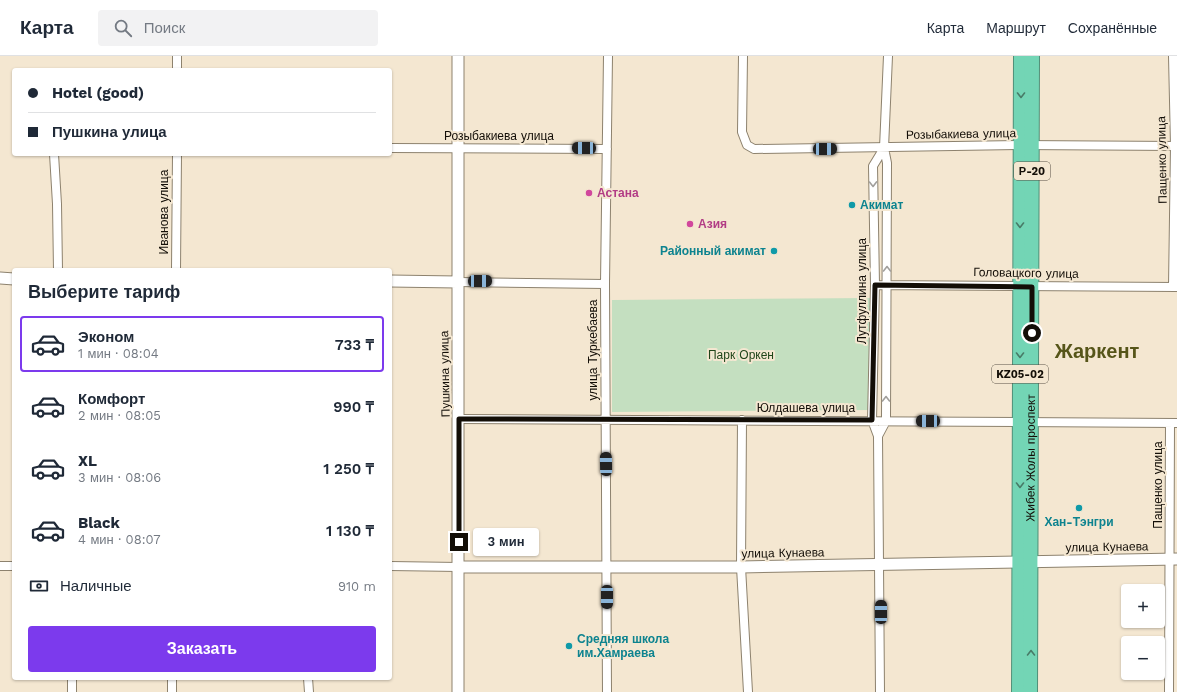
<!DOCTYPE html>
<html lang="ru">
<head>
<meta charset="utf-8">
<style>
  body { margin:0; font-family:"Work Sans",sans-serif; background:#f2f2f3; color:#1f2937; height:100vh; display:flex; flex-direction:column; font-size:15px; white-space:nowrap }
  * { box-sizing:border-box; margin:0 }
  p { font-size:13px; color:#747a83 }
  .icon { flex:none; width:22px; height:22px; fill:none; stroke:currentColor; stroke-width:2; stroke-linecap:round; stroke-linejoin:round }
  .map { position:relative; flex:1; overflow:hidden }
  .panel { position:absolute; left:12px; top:212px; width:380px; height:412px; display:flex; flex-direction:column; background:#fff; border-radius:4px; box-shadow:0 1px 3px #0004 }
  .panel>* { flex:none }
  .banner { position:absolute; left:12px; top:12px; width:380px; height:88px; border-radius:4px; box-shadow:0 1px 3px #0004; display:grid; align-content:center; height:88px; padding:0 16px; background:#fff }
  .tools { position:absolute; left:1121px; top:528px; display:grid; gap:8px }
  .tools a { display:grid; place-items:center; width:44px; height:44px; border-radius:4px; background:#fff; box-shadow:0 1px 3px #0004; font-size:20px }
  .end { position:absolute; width:18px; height:18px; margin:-9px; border:5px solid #130e07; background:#fff; box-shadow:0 0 0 2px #fff }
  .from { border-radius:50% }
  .bubble { position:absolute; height:28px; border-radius:4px; background:#fff; box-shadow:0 1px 3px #0004; font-size:13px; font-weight:600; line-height:28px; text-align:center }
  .car { position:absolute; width:12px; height:24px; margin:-12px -6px; border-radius:5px; box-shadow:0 0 3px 1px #0007; background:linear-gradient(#222 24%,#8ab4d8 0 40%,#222 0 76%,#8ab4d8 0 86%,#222 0) }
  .banner b { display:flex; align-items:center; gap:14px; height:38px; font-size:15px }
  .banner b+b { border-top:1px solid #e0e1e3 }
  .banner i { width:10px; height:10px; background:#1f2937 }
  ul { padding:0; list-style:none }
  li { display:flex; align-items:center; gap:12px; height:56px; margin:0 8px 6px; padding:0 8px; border:2px solid transparent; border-radius:4px }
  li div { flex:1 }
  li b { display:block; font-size:15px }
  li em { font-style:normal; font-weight:600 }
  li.selected { border-color:#7c3aed }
  li>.icon { width:36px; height:36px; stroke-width:1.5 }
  h2 { padding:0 16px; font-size:18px; line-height:48px }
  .pay { display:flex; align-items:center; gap:10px; height:44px; padding:0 16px; font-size:15px }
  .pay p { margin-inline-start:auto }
  .cta { display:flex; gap:8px; margin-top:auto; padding:8px 16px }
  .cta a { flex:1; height:46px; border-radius:4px; background:#7c3aed; color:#fff; font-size:16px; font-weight:600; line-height:46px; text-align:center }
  header { display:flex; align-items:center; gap:24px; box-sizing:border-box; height:56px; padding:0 20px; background:#fff; border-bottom:1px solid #e0e1e3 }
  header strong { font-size:19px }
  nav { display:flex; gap:22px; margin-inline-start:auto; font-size:14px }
  .search { width:280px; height:36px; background:#f2f2f3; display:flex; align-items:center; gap:10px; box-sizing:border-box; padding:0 14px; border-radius:4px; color:#747a83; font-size:15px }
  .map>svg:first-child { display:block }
  .green { fill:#c4dfc0 }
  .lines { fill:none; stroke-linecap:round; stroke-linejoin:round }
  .street-casing { stroke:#8d826e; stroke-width:10 }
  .secondary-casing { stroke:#8d826e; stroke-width:13 }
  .highway-casing { stroke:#518f78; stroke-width:16 }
  .street { stroke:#fff; stroke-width:8 }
  .secondary { stroke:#fff; stroke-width:11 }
  .highway { stroke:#73d5b5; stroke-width:14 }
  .oneway { stroke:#487b67 }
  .oneway2 { stroke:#a19f9c }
  .route { stroke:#130e07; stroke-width:5 }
  .hotel-dot { fill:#d1479c; stroke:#f4e7d1; stroke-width:1.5 }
  .culture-dot { fill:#0f9aa8; stroke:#f4e7d1; stroke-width:1.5 }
  .labels { text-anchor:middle; stroke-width:4; stroke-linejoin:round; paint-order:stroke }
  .shield { fill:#f4e7d1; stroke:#564f44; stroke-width:1 }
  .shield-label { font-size:11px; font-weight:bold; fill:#130e07 }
  .street-label { font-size:12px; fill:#130e07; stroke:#f4e7d1 }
  .hotel-label { font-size:12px; font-weight:bold; fill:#b23c85; stroke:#f4e7d1; text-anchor:start }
  .culture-label { font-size:12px; font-weight:bold; fill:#0d838f; stroke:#f4e7d1; text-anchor:start }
  .park-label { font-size:12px; fill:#20461a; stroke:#f4e7d1 }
  .town-label { font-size:20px; font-weight:bold; fill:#565519; stroke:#f4e7d1 }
</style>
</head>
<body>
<header>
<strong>Карта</strong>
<div class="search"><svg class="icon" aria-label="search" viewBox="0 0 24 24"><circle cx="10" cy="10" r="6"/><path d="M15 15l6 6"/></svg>Поиск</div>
<nav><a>Карта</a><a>Маршрут</a><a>Сохранённые</a></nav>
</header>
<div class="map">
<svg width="1177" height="636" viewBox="0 0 1177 636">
  <rect width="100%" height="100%" fill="#f4e7d1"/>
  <path class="green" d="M870 242 871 354 612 356V244Z"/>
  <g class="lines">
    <defs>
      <path id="street" d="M743 0 742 76 747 89 754 93 1020 89 1177 90
        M1173 0 1175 90 1173 231
        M177 14V0
        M390 92 607 93
        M54 98 57 148 58 214
        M176 214 177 98
        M457 226 605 228
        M875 229 1177 231
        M459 363 1177 367
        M742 364 741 511 748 636
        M878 380 886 365 887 107 884 92 888 0
        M0 510H14
        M390 510 459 511
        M72 622V636
        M308 622 309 636
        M172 636V622
        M607 636 605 228 608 0
        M880 636 878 380 872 364 875 229 873 110 884 92
        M1169 636 1170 367"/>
      <path id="secondary" d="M458 0V636
        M0 222 14 223
        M390 225 457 226
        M459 511H741L1177 503"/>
      <g id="highway">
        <path d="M1019 636 1021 0"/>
        <path id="s1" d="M1030 636 1032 0"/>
      </g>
    </defs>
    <use href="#street" class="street-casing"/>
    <use href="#secondary" class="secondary-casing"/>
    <use href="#highway" class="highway-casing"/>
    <use href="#street" class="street"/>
    <use href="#secondary" class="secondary"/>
    <use href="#highway" class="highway"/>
  </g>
  <defs><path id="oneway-chevron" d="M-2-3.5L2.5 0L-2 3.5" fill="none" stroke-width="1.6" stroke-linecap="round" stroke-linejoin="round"/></defs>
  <g class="oneway">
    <use href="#oneway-chevron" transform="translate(1021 39) rotate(90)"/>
    <use href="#oneway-chevron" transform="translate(1020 169) rotate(90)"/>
    <use href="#oneway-chevron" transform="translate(1020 299) rotate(90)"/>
    <use href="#oneway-chevron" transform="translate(1020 429) rotate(90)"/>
    <use href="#oneway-chevron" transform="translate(1031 597) rotate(-90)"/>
  </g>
  <g class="oneway2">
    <use href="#oneway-chevron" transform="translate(873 128) rotate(89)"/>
    <use href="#oneway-chevron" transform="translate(887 213) rotate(-90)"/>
    <use href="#oneway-chevron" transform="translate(886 343) rotate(-90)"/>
  </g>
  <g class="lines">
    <path class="route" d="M459 486V363L872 364 875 229 1032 231V277"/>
  </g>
  <g class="hotel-dot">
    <circle cx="589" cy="137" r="4"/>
    <circle cx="690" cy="168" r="4"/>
  </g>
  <g class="culture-dot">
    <circle cx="852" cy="149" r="4"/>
    <circle cx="774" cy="195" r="4"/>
    <circle cx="1079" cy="452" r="4"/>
    <circle cx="569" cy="590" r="4"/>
  </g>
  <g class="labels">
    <g class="shield">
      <rect x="1014" y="106" width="36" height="18" rx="3"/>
      <rect x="992" y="309" width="56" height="18" rx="3"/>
    </g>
    <g class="shield-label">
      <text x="1032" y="119">Р-20</text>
      <text x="1020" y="322">KZ05-02</text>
    </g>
    <g class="street-label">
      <text transform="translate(961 78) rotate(-1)" y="4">Розыбакиева улица</text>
      <text x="499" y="84">Розыбакиева улица</text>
      <text transform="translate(1162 104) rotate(-91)" y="4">Пащенко улица</text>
      <text transform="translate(164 156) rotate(-90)" y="4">Иванова улица</text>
      <text transform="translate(1026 217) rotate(1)" y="4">Головацкого улица</text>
      <text transform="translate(862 235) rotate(-90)" y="4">Лутфуллина улица</text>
      <text transform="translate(593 294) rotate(-90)" y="4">улица Туркебаева</text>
      <text transform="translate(445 318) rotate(-91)" y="4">Пушкина улица</text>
      <text x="806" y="356">Юлдашева улица</text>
      <text dy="4" stroke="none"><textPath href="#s1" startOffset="234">Жибек Жолы проспект</textPath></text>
      <text transform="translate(1158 429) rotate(-90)" y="4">Пащенко улица</text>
      <text transform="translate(1107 491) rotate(-1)" y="4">улица Кунаева</text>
      <text transform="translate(783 497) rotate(-1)" y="4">улица Кунаева</text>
    </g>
    <g class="hotel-label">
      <text x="597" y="141">Астана</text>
      <text x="698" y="172">Азия</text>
    </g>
    <g class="culture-label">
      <text x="860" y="153">Акимат</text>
      <text x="766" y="199" text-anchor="end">Районный акимат</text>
      <text x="1079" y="470" text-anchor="middle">Хан-Тэнгри</text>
      <text x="577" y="587">Средняя школа<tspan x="577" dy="14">им.Хамраева</tspan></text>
    </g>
    <g class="park-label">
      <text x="741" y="303">Парк Оркен</text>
    </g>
    <g class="town-label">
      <text x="1097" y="302">Жаркент</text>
    </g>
  </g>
</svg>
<div class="tools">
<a>+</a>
<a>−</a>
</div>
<i class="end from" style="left:1032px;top:277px"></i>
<i class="end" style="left:459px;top:486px"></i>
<div class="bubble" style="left:473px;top:472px;width:66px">3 мин</div>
<i class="car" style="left:584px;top:92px;rotate:271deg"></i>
<i class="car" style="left:825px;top:93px;rotate:89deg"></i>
<i class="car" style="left:480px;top:225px;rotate:89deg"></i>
<i class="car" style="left:928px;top:365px;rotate:270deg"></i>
<i class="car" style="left:606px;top:408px;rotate:359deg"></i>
<i class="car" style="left:607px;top:541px;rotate:180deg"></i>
<i class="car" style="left:881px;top:556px;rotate:0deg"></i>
<div class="banner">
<b><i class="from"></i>Hotel (good)</b>
<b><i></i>Пушкина улица</b>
</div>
<section class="panel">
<h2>Выберите тариф</h2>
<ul>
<li class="selected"><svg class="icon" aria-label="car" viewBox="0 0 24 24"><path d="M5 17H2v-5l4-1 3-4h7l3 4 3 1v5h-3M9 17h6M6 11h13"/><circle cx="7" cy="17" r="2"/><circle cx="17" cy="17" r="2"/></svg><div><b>Эконом</b><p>1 мин · 08:04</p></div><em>733 ₸</em></li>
<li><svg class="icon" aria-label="car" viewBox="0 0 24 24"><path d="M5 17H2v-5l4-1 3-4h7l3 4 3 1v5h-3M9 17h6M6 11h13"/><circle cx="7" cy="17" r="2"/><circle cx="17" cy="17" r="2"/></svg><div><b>Комфорт</b><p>2 мин · 08:05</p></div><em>990 ₸</em></li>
<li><svg class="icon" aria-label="car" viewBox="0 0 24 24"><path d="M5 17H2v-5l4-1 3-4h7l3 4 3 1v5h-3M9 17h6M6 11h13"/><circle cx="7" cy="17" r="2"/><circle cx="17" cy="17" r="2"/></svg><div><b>XL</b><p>3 мин · 08:06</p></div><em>1 250 ₸</em></li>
<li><svg class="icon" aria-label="car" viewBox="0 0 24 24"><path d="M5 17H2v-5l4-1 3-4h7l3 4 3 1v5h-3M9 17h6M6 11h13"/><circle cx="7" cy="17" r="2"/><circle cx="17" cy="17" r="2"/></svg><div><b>Black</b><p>4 мин · 08:07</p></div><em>1 130 ₸</em></li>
</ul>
<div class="pay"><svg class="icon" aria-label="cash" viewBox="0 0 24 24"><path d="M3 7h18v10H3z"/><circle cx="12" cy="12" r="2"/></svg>Наличные<p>910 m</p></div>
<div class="cta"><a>Заказать</a></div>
</section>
</div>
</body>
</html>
